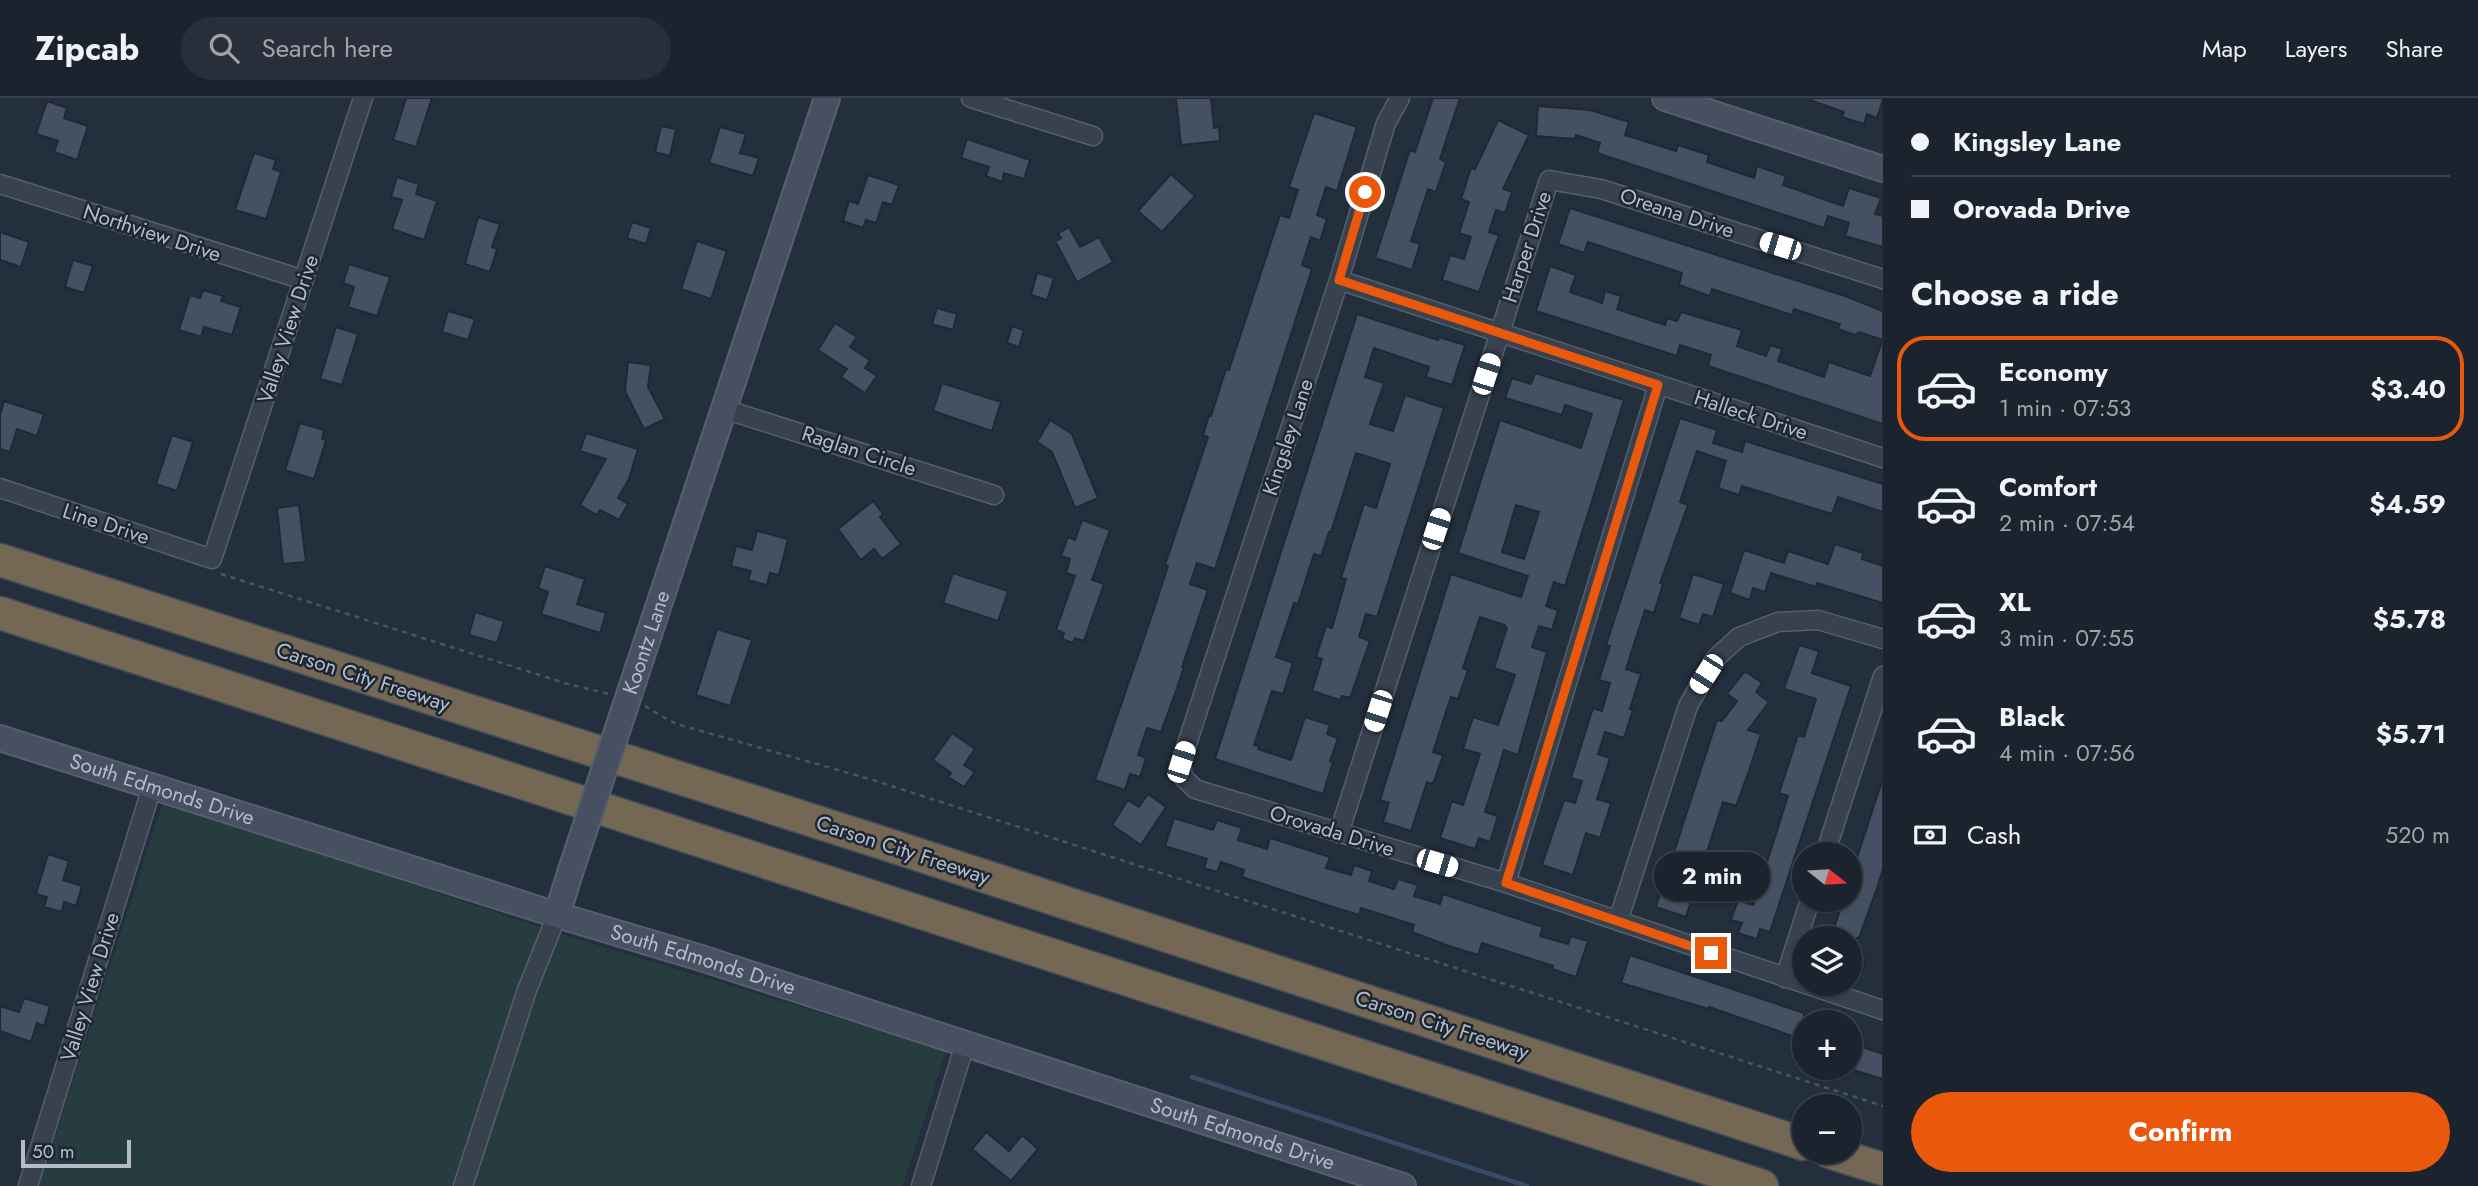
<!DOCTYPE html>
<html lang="en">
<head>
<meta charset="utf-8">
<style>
  body { margin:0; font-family:Jost,sans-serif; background:#282f3a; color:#f1f3f6; height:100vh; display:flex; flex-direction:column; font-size:26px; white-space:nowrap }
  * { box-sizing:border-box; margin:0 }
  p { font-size:23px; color:#a0a4aa }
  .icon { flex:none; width:38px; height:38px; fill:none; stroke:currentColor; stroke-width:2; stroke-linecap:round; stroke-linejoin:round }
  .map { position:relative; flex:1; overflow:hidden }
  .panel { display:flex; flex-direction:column; background:#1b232e; width:595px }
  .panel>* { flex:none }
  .hud { display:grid; align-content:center; height:154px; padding:0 28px; background:#1b232e }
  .needle { width:46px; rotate:108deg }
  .tools { position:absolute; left:1792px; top:744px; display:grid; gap:14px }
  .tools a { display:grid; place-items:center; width:70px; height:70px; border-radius:50%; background:#1b232e; box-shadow:0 2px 5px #0004,0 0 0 2px #39404a; font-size:35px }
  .scale { position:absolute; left:21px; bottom:18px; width:110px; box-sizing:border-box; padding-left:7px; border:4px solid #b4bcc9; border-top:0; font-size:19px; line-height:24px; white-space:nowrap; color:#b4bcc9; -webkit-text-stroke:5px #1d2633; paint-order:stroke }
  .end { position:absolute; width:32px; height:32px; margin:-16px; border:9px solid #ea580c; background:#fff; box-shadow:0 0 0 4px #fff }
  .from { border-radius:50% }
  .bubble { position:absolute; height:49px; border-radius:24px; background:#1b232e; box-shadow:0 2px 5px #0004,0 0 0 2px #39404a; font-size:23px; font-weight:700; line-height:49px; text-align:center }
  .car { position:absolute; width:21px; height:42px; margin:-21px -10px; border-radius:9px; box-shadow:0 0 5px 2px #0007; background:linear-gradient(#fff 24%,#345 0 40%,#fff 0 76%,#345 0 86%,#fff 0) }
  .hud b { display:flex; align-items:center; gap:24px; height:66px; font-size:26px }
  .hud b+b { border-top:2px solid #39404a }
  .hud i { width:18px; height:18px; background:#f1f3f6 }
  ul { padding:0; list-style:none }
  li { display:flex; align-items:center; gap:21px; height:105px; margin:0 14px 10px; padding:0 14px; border:4px solid transparent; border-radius:28px }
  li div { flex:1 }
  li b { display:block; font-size:26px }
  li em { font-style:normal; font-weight:700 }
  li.selected { border-color:#ea580c }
  li>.icon { width:63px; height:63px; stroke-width:1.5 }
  h2 { padding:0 28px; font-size:32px; line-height:84px }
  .pay { display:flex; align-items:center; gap:18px; height:77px; padding:0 28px; font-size:26px }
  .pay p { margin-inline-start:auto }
  .button { display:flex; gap:14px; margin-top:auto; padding:14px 28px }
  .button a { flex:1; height:80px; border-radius:42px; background:#ea580c; color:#fff; font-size:28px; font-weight:700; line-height:80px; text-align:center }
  header { display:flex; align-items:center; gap:42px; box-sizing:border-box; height:98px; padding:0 35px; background:#1b232e; border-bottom:2px solid #39404a }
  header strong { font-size:33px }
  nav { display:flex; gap:38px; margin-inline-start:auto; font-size:24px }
  .search { width:490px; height:63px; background:#282f3a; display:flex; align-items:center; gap:18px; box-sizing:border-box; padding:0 24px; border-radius:38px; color:#a0a4aa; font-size:26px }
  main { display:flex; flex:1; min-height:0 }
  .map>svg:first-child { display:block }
  .green { fill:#263c3f }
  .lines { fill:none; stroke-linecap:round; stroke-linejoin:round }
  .stream { stroke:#394c67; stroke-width:4.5 }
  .building { fill:#455162; stroke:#1f2835; stroke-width:2; fill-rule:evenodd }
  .street-casing { stroke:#565f6c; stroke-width:21 }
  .secondary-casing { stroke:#565f6c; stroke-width:28 }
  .highway-casing { stroke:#434c59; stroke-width:35 }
  .path { stroke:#44595c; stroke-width:2.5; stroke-dasharray:5 5; stroke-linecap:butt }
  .street { stroke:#38414e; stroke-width:18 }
  .secondary { stroke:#465061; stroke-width:24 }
  .highway { stroke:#746855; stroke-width:32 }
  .secondary-bridge-casing { stroke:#565f6c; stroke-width:28; stroke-linecap:butt }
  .secondary-bridge { stroke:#465061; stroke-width:24 }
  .route { stroke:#ea580c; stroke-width:9 }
  .labels { text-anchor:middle; stroke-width:5; stroke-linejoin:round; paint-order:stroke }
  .street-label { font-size:21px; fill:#b4bcc9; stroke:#1d2633 }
</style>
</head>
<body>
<header>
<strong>Zipcab</strong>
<div class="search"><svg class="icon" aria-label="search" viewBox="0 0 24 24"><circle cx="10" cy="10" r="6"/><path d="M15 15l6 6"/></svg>Search here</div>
<nav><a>Map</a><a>Layers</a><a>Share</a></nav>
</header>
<main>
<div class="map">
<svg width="1883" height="1088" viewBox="0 0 1883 1088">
  <rect width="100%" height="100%" fill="#242f3e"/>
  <path class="green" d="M163 704 564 837 946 953 903 1088H39Z"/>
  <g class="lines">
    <path class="stream" d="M1192 979 1527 1088"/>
  </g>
  <path class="building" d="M406 0H432L416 49 393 42Z
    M1176 0H1211L1214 30 1219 29 1220 43 1181 47Z
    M1433 0H1460L1440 61 1446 64 1436 94 1428 91 1411 143 1420 146 1412 172 1375 160 1410 52 1415 54Z
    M1810 0H1883V1L1877 20 1867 16 1864 26 1842 19 1844 14 1810 2Z
    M47 3 67 10 64 20 88 28 77 62 54 54 58 43 36 36Z
    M1538 8 1590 12 1629 24 1625 37 1676 53 1678 47 1709 57 1707 64 1754 80 1757 68 1786 78 1783 87 1843 108 1849 90 1881 100 1875 116 1883 118V149L1845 138 1849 125 1828 118 1824 130 1597 55 1600 45 1576 37 1575 41 1536 38Z
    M1314 15 1357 29 1337 93 1326 89 1317 117 1327 121 1320 143 1311 139 1302 167 1312 171 1215 471 1197 465 1190 486 1208 492 1182 569H1184L1176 593 1161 634 1147 630 1138 657 1146 660 1140 679 1130 676 1125 692 1095 682 1153 514 1168 468 1165 467 1208 339 1203 337 1209 317 1211 318 1226 271 1229 272 1280 117 1289 120 1298 92 1289 89Z
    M1498 22 1529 37 1503 91 1512 94 1505 115 1496 112 1489 134 1499 137 1479 194 1442 182 1450 157 1464 161 1471 139 1459 135 1469 104 1461 101 1471 70 1475 71Z
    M661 28 676 31 670 58 655 54Z
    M720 29 746 36 740 55 759 60 753 78 709 65Z
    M967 41 1030 62 1024 81 1004 75 1002 84 986 78 989 69 961 60Z
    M254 55 276 62 273 71 281 74 266 121 235 112Z
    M1171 76 1195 98 1162 134 1138 113Z
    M868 77 899 87 892 107 883 104 876 125 866 122 863 130 843 123 849 103 858 106Z
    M397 79 419 86 416 96 437 103 424 142 392 131 402 102 391 99Z
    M1570 110 1845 198 1883 213V242L1859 234 1855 237 1838 231 1840 226 1794 211 1792 217 1712 191 1710 198 1679 187 1682 175 1588 144 1584 155 1558 146Z
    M478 119 500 126 492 149 497 151 490 174 465 166Z
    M632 124 651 130 646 146 627 140Z
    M1069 129 1080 149 1099 139 1113 164 1077 184 1055 143 1061 140 1058 135Z
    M0 134 29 144 21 169 0 162Z
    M697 143 727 153 711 201 681 191Z
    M73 162 93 168 84 195 65 189Z
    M349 166 390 179 377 218 348 209 354 189 343 185Z
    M1550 168 1576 177 1570 194 1602 205 1605 193 1621 198 1617 211 1665 227 1667 220 1677 223 1681 214 1742 232 1737 248 1766 258 1770 247 1782 251 1778 263 1824 279 1829 264 1870 278 1881 246 1883 247V326L1708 268 1711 257 1680 247 1677 258 1536 213Z
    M1037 175 1054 180 1047 202 1031 197Z
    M203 192 223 198 221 203 241 209 232 237 204 229 201 239 179 232 190 197 200 200Z
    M937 210 957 216 953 232 932 226Z
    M448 213 475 221 468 242 442 234Z
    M1357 216 1438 242 1439 239 1465 247 1452 287 1426 279 1429 269 1374 250 1365 279 1384 285 1370 326 1393 333 1405 297 1444 310 1377 519 1366 516 1359 539 1370 543 1350 600 1342 598 1340 602 1312 593 1322 561 1316 559 1326 528 1332 530 1346 481 1341 480 1364 406 1376 410 1390 366 1356 355 1331 434H1329L1321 458 1314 456 1298 506 1294 505 1276 559 1293 565 1283 596 1272 593 1254 647 1259 648 1258 651 1291 662 1305 619 1330 627 1327 636 1338 640 1330 663 1333 664 1323 696 1215 661Z
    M835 225 857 239 850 249 870 262 865 270 877 278 865 295 841 279 847 271 818 252Z
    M1012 228 1024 232 1019 249 1007 245Z
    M336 229 358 236 342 287 320 281Z
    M628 264 651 267 648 289 665 321 644 331 625 293Z
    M1535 275 1624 302 1565 488 1554 484 1546 508 1558 512 1552 532 1539 528 1532 549 1547 554 1518 657 1504 652 1485 714 1498 718 1490 744 1479 740 1475 751 1440 740 1452 703 1463 707 1480 656 1463 651 1473 619 1498 627 1515 577 1494 570 1507 530 1504 529 1505 527 1480 519 1463 570 1468 572 1458 601 1451 599 1433 654 1443 657 1433 686 1427 684 1411 733 1383 724 1389 705 1380 702 1451 476 1521 499 1528 478 1458 455 1500 322 1581 350 1592 316 1565 307 1562 317 1505 300 1512 280 1531 286ZM1516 407 1539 414 1524 461 1502 454Z
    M942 285 1001 304 992 333 933 313Z
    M4 303 44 316 37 338 17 331 10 354 0 351V317Z
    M1680 320 1717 332 1713 345 1742 354 1745 343 1883 386V414L1838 399 1832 416 1742 388 1739 397 1718 390 1726 363 1697 353 1680 404 1688 407 1660 485 1663 486 1654 515 1645 512 1626 571 1641 576 1630 611 1633 612 1624 640 1605 634 1598 656 1610 660 1597 701 1611 705 1600 740 1586 735 1573 777 1542 767 1564 702 1575 705 1582 683 1571 680 1593 610 1602 613 1610 585 1599 582 1610 548 1606 547Z
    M1050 322 1072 336 1098 400 1075 410 1052 354 1037 344Z
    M300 325 324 332 322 341 326 342 314 381 285 372Z
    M586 335 638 351 629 381 618 400 628 406 619 422 600 412 597 417 580 407 606 361 580 353Z
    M172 337 193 344 177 393 156 386Z
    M873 403 883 416 880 419 901 446 882 461 874 451 861 462 838 431Z
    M299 407 306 464 283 466 277 410Z
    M1082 422 1110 432 1092 482 1104 486 1084 543 1075 540 1073 545 1062 541 1064 535 1056 532 1075 478 1066 475 1070 461 1061 458 1068 439 1075 442Z
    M757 433 788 441 779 477 770 475 767 487 748 482 751 473 731 468 736 448 752 452Z
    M1835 446 1863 455 1862 461 1883 468V505L1817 485 1816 489 1771 475 1765 494 1753 490 1750 502 1730 495 1744 452 1784 465 1788 453 1828 466Z
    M545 468 585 481 577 506 606 515 600 535 541 516 548 494 538 490Z
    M953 475 1008 493 998 523 943 505Z
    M1693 476 1724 486 1713 519 1703 516 1699 527 1679 520Z
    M475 514 504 523 497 545 469 537Z
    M717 531 752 542 730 608 696 597Z
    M1799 547 1819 553 1812 575 1851 588 1770 834 1760 831 1757 841 1738 835 1742 825 1731 822 1738 802 1753 807 1762 782 1753 779 1758 761 1767 764 1788 698 1779 695 1798 637 1804 639 1816 601 1784 591Z
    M1745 573 1762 585 1756 594 1769 604 1748 632 1761 636 1750 670 1736 708 1723 704 1686 819 1656 809 1717 622 1722 623 1737 603 1727 596Z
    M952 635 975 651 964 667 975 674 964 689 948 679 951 675 933 662Z
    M1881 686 1883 687V771L1877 790 1859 840H1831L1843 802H1850V781Z
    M1148 696 1166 709 1141 747 1112 727 1128 702 1139 709Z
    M1174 720 1213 732 1217 722 1242 730 1238 742 1267 751 1270 740 1330 759 1326 770 1351 777 1354 767 1372 773 1369 783 1394 791 1398 781 1418 787 1414 798 1440 806 1443 796 1543 829 1540 838 1568 846 1571 838 1588 843 1576 879 1552 871 1553 868 1482 845 1478 857 1449 848 1412 834 1414 827 1361 810 1359 817 1330 808 1242 779 1244 772 1221 764 1217 774 1204 770 1207 761 1165 748Z
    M48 756 69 763 63 782 82 788 76 808 64 804 62 814 44 809 47 799 36 796Z
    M1850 855 1866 860 1862 871 1850 867Z
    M1630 857 1804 915V942L1709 909V911L1621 885Z
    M24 900 50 908 44 928 37 925 31 944 0 933V908L19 914Z
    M1850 945 1883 956V981L1850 971Z
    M986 1034 1009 1053 1022 1037 1038 1051 1011 1083 972 1051Z"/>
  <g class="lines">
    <defs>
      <path id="street" d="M971 0 1093 38
        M1400 0 1386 25 1339 182 1181 664 1183 679 1195 691 1506 785 1883 912
        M0 86 304 182
        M1339 182 1883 360
        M724 311 994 397
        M0 390 212 461 363 0
        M1339 735 1549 82 1601 91 1883 181
        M1825 756 1883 578
        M1506 785 1658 287
        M1618 823 1688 608 1715 561 1739 539 1778 524 1818 522 1883 541
        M1785 880 1810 802
        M28 1088 152 689
        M463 1088 527 892 557 817
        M921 1088 965 946"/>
      <g id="secondary">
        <path d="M1665 0 1883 71"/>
        <path id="s1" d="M625 609 827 0"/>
        <path id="s2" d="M0 640 557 817 701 860 1403 1088"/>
        <path d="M557 817 570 775"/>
      </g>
      <path id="highway" d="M0 462 895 749 1804 1046
        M0 515 1762 1088
        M1829 1054 1883 1071"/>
    </defs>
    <use href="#street" class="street-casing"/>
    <use href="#secondary" class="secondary-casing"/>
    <use href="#highway" class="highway-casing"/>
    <path class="path" d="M221 476 568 586 609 596
      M645 608 668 622 680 627 873 682 1883 1008"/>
    <use href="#street" class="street"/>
    <use href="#secondary" class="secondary"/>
    <use href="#highway" class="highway"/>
    <defs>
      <path id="secondary-bridge" d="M570 775 625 609"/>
    </defs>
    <use href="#secondary-bridge" class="secondary-bridge-casing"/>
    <use href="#secondary-bridge" class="secondary-bridge"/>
  </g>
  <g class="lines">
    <path class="route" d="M1365 94 1339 182 1658 287 1506 785 1711 855"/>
  </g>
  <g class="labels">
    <g class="street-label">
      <text transform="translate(1677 115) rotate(18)" y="7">Oreana Drive</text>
      <text transform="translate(152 135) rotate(18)" y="7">Northview Drive</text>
      <text transform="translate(1527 149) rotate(-72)" y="7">Harper Drive</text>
      <text transform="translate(288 231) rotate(-72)" y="7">Valley View Drive</text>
      <text transform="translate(1751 317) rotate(18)" y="7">Halleck Drive</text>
      <text transform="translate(1288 339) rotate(-72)" y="7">Kingsley Lane</text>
      <text transform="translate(859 353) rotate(18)" y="7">Raglan Circle</text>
      <text transform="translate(106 426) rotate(18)" y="7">Line Drive</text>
      <text dy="7" stroke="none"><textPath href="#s1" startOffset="68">Koontz Lane</textPath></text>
      <text transform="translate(363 579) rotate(18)" y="7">Carson City Freeway</text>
      <text dy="7" stroke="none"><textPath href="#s2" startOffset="170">South Edmonds Drive</textPath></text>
      <text transform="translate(1332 733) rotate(17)" y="7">Orovada Drive</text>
      <text transform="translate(903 752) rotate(18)" y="7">Carson City Freeway</text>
      <text dy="7" stroke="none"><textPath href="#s2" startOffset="737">South Edmonds Drive</textPath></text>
      <text transform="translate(90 889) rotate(-73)" y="7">Valley View Drive</text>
      <text transform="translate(1442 927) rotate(18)" y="7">Carson City Freeway</text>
      <text dy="7" stroke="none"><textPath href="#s2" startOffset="1304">South Edmonds Drive</textPath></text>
    </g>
  </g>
</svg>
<div class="tools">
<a><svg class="needle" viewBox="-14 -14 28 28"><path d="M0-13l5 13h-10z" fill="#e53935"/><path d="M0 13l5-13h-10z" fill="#a0a4aa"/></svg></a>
<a><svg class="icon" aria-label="layers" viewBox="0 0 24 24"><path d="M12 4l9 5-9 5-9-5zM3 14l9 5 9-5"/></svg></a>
<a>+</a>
<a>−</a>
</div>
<div class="scale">50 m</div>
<i class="end from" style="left:1365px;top:94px"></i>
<i class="end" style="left:1711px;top:855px"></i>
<div class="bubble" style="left:1654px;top:754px;width:116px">2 min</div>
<i class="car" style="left:1780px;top:148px;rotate:287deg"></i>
<i class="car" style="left:1486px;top:276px;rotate:18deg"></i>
<i class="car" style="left:1436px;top:431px;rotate:18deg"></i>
<i class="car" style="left:1706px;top:576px;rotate:213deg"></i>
<i class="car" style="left:1378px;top:613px;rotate:198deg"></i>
<i class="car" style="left:1181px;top:664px;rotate:18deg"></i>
<i class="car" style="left:1437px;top:765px;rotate:107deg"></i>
</div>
<section class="panel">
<div class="hud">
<b><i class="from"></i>Kingsley Lane</b>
<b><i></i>Orovada Drive</b>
</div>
<h2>Choose a ride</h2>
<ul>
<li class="selected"><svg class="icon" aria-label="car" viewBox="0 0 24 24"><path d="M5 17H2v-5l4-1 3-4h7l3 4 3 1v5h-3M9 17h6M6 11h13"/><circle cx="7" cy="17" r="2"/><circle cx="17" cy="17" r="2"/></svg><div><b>Economy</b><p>1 min · 07:53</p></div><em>$3.40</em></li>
<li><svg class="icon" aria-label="car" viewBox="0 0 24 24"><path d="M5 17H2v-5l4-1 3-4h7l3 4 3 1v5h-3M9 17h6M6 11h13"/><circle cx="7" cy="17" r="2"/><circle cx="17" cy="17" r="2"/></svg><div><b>Comfort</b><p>2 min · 07:54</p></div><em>$4.59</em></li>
<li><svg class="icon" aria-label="car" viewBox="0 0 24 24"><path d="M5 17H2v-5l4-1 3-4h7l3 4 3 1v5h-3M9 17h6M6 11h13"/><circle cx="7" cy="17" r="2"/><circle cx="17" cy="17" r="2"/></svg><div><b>XL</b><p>3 min · 07:55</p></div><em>$5.78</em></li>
<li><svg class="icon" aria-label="car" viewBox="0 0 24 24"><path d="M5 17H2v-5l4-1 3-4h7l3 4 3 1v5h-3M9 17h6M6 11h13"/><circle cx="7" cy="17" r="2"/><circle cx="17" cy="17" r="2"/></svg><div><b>Black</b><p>4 min · 07:56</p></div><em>$5.71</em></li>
</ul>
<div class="pay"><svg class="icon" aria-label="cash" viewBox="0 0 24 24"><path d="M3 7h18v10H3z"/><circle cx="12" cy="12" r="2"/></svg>Cash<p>520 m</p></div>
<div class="button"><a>Confirm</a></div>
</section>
</main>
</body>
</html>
